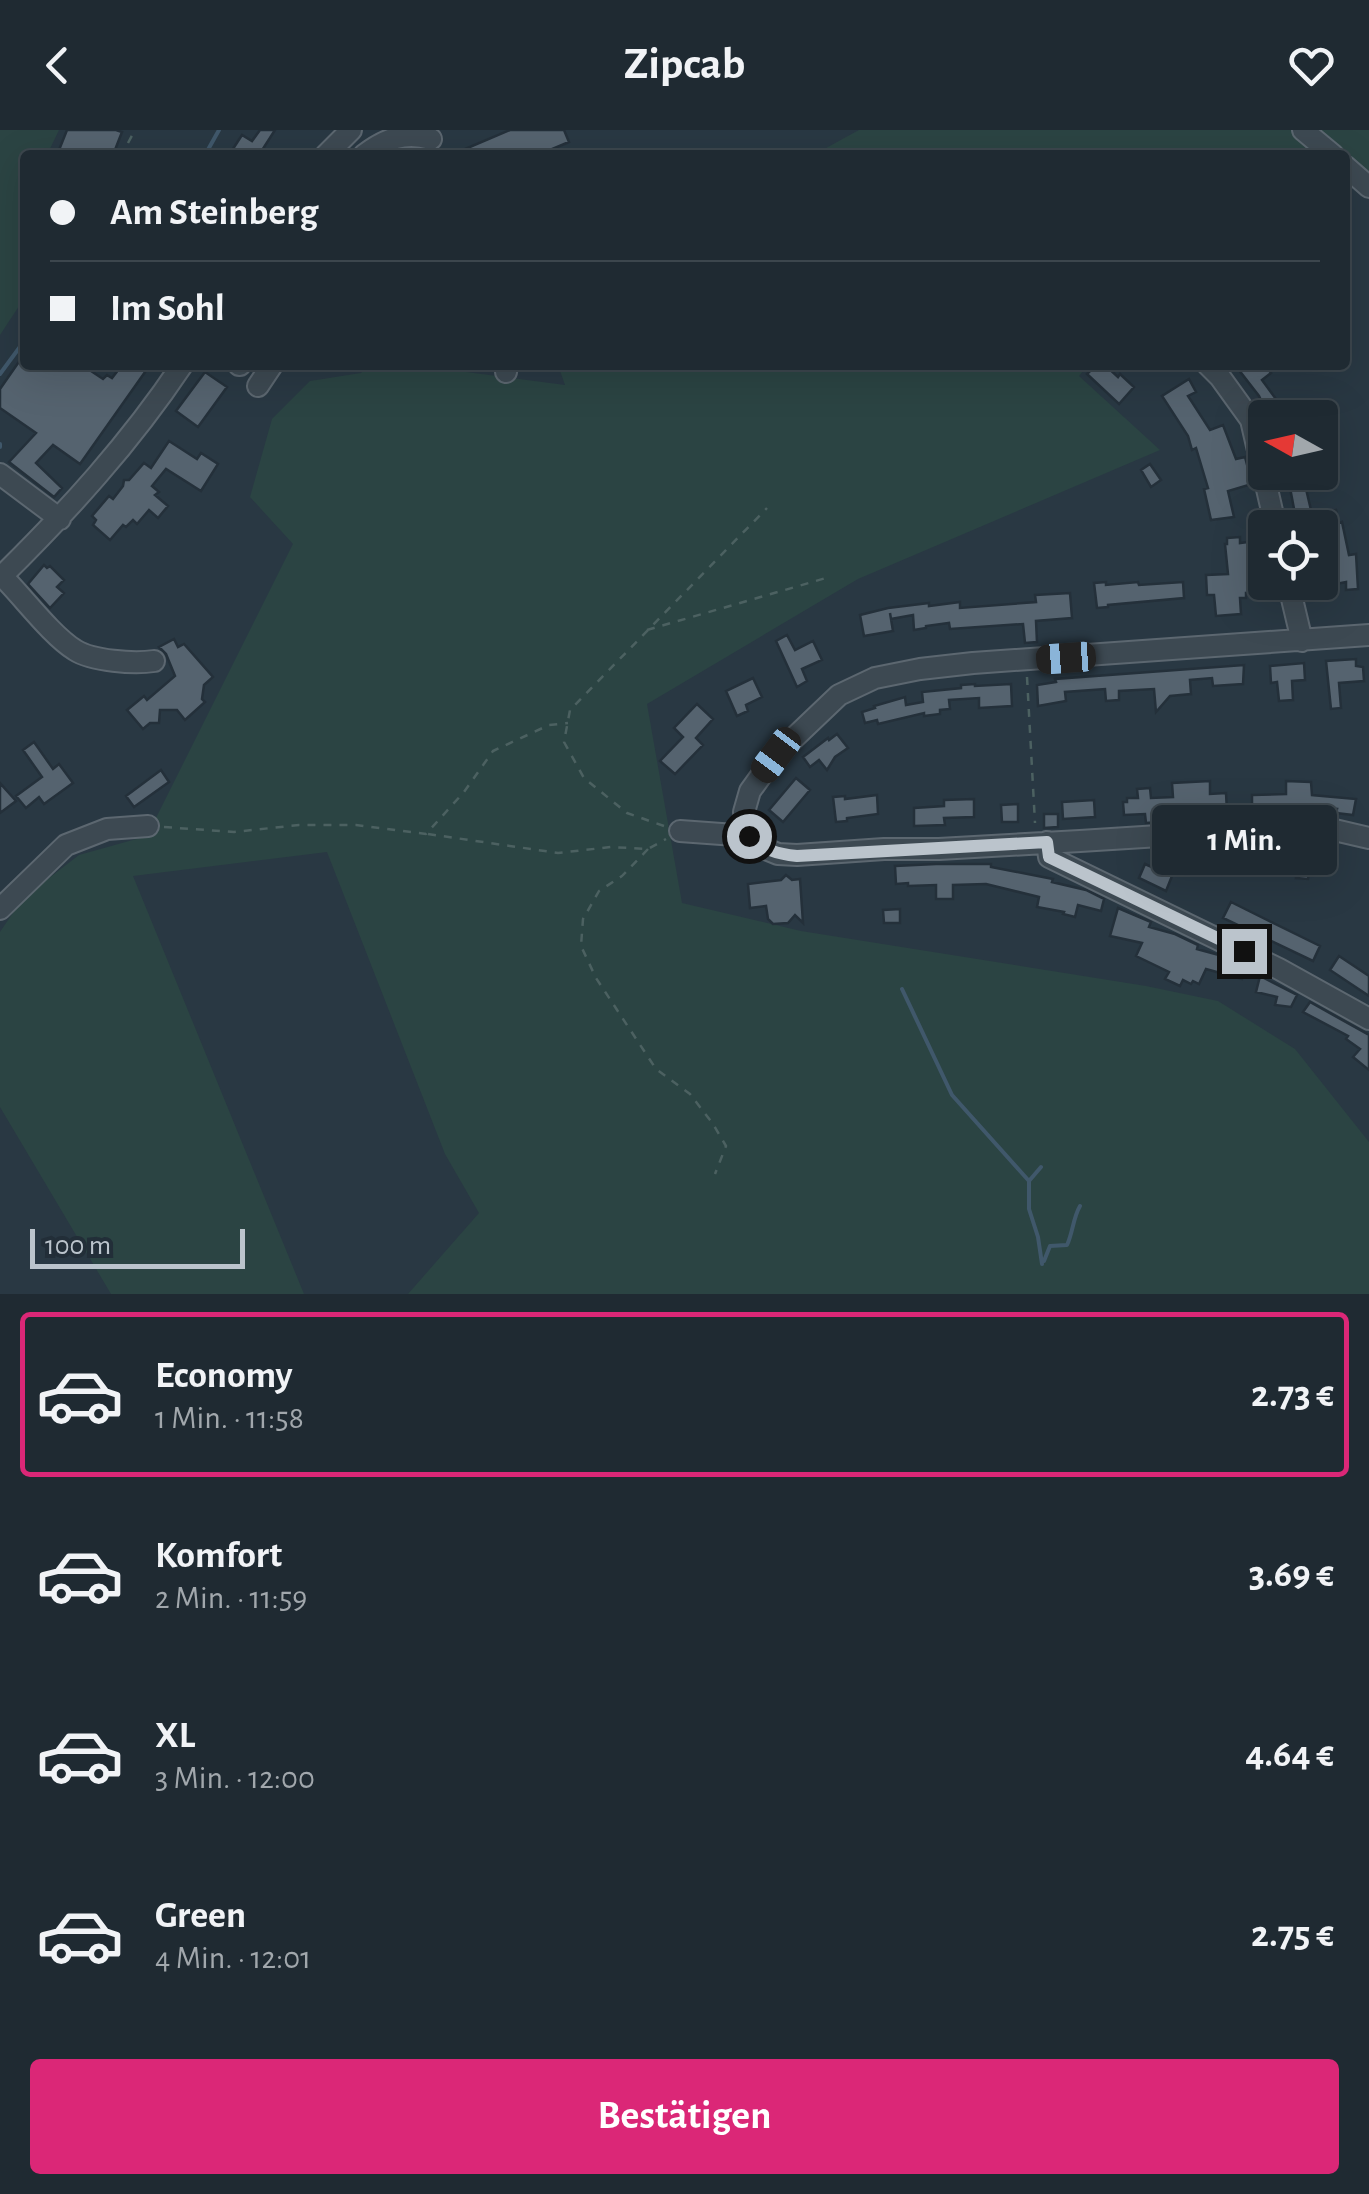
<!DOCTYPE html>
<html lang="de">
<head>
<meta charset="utf-8">
<style>
  body { margin:0; font-family:"Alegreya Sans",sans-serif; background:#27323a; color:#f1f3f6; height:100vh; display:flex; flex-direction:column; font-size:38px; white-space:nowrap }
  * { box-sizing:border-box; margin:0 }
  p { font-size:32px; color:#a1a7ac }
  .icon { flex:none; width:55px; height:55px; fill:none; stroke:currentColor; stroke-width:2; stroke-linecap:round; stroke-linejoin:round }
  .map { position:relative; height:1164px; overflow:hidden }
  .drawer { display:flex; flex-direction:column; background:#1f2a32; flex:1 }
  .drawer>* { flex:none }
  .hud { position:absolute; left:20px; top:20px; width:1330px; height:220px; border-radius:10px; box-shadow:0 10px 40px #0002,0 0 0 2px #3c464d; display:grid; align-content:center; height:220px; padding:0 30px; background:#1f2a32 }
  .needle { width:65px; rotate:278deg }
  .buttons { position:absolute; left:1248px; top:270px; display:grid; gap:20px }
  .buttons a { display:grid; place-items:center; width:90px; height:90px; border-radius:10px; background:#1f2a32; box-shadow:0 10px 40px #0002,0 0 0 2px #3c464d; font-size:50px }
  .scale { position:absolute; left:30px; bottom:25px; width:215px; box-sizing:border-box; padding-left:10px; border:5px solid #bbc4cc; border-top:0; font-size:28px; line-height:35px; white-space:nowrap; color:#bbc4cc; -webkit-text-stroke:8px #222e38; paint-order:stroke }
  .end { position:absolute; width:45px; height:45px; margin:-22px; border:12px solid #bbc4cc; background:#111; box-shadow:0 0 0 5px #111 }
  .from { border-radius:50% }
  .bubble { position:absolute; height:70px; border-radius:10px; background:#1f2a32; box-shadow:0 10px 40px #0002,0 0 0 2px #3c464d; font-size:32px; font-weight:600; line-height:70px; text-align:center }
  .car { position:absolute; width:30px; height:60px; margin:-30px -15px; border-radius:12px; box-shadow:0 0 8px 2px #0007; background:linear-gradient(#222 24%,#8ab4d8 0 40%,#222 0 76%,#8ab4d8 0 86%,#222 0) }
  .hud b { display:flex; align-items:center; gap:35px; height:95px; font-size:38px }
  .hud b+b { border-top:2px solid #3c464d }
  .hud i { width:25px; height:25px; background:#f1f3f6 }
  ul { padding:18px 0 0; list-style:none }
  li { display:flex; align-items:center; gap:30px; height:165px; margin:0 20px 15px; padding:0 10px; border:5px solid transparent; border-radius:10px }
  li div { flex:1 }
  li b { display:block; font-size:38px }
  li em { font-style:normal; font-weight:600 }
  li.active { border-color:#db2777 }
  li>.icon { width:90px; height:90px; stroke-width:1.5 }
  .action { display:flex; gap:20px; margin-top:auto; padding:20px 30px }
  .action a { flex:1; height:115px; border-radius:10px; background:#db2777; color:#fff; font-size:40px; font-weight:600; line-height:115px; text-align:center }
  header { display:flex; justify-content:space-between; align-items:center; height:130px; padding:0 30px; background:#1f2a32; font-size:45px; font-weight:600 }
  .map>svg:first-child { display:block }
  .green { fill:#2b4443 }
  .lines { fill:none; stroke-linecap:round; stroke-linejoin:round }
  .stream { stroke:#40586b; stroke-width:4 }
  .building { fill:#55636f; stroke:#24303a; stroke-width:2.5 }
  .minor-casing { stroke:#5c6770; stroke-width:24 }
  .path { stroke:#4c6161; stroke-width:2.5; stroke-dasharray:8 8; stroke-linecap:butt }
  .minor { stroke:#3d4952; stroke-width:20 }
  .route { stroke:#bbc4cc; stroke-width:12 }
</style>
</head>
<body>
<header><svg class="icon" aria-label="back" viewBox="0 0 24 24"><path d="M15 5l-7 7 7 7"/></svg>Zipcab<svg class="icon" aria-label="heart" viewBox="0 0 24 24"><path d="M12 20l-8-8c-3-5 5-10 8-4 3-6 11-1 8 4z"/></svg></header>
<div class="map">
<svg width="1369" height="1164" viewBox="0 0 1369 1164">
  <rect width="100%" height="100%" fill="#293843"/>
  <path class="green" d="M0 0H59L47 25H25V70L19 83 25 96V167L0 205Z
    M859 0H1369V54L1345 55V25H799L817 23Z
    M368 235H413L565 255 558 235H1088L1079 246 1160 320 858 449 647 574 682 773 801 801 1146 856 1218 871 1295 919 1369 1012V1164H408L479 1083 445 1024 327 722 133 746 304 1164H111L0 977V802L23 768 79 725 147 706 293 414 250 367 272 289 310 251 361 243Z"/>
  <g class="lines">
    <path class="stream" d="M205 25 219 0
      M0 244 25 210
      M0 314V317
      M902 859 952 965 1029 1051V1079L1038 1107 1042 1134
      M1029 1051 1041 1037
      M1044 1131 1050 1116 1067 1115C1073 1102 1073 1088 1080 1076"/>
  </g>
  <path class="building" d="M67 0H116L122 2 113 25H57Z
    M260 0H275L259 25H229L242 5 252 11Z
    M510 0H564L569 12 538 25H451Z
    M25 223V235H82L103 249 107 245 112 248 122 235H150L80 334 53 315 36 333 62 358 54 367 9 332 36 303 0 278V259Z
    M1096 235H1105L1118 247 1120 244 1134 257 1119 274 1087 244Z
    M1235 235H1265L1271 243 1262 250 1281 276 1285 274 1290 288H1269L1259 266Z
    M205 242 227 257 198 297 176 281Z
    M1189 249 1196 262 1188 266 1210 300 1223 295 1236 329 1245 327 1252 354 1228 361 1234 387 1211 390 1204 359 1208 358 1196 318 1192 320 1188 306 1162 266Z
    M169 311 197 329 201 323 218 334 201 361 166 339 152 356 159 362 155 365 168 376 158 388 149 380 137 394 133 390 126 397 123 395 110 410 93 395 96 390 92 386 109 366 113 369 123 356 124 350H129L144 333 151 338Z
    M1150 334 1161 350 1151 357 1141 340Z
    M1287 342H1302L1311 380 1295 384Z
    M1336 380 1339 393 1342 392 1349 425 1356 424 1358 459 1346 460V452L1320 457V398H1310L1308 387Z
    M1240 407V413L1248 412 1251 447 1263 446 1264 462 1246 463V468H1240L1241 484 1216 486 1214 465H1207L1206 445 1228 444 1225 414H1227V408Z
    M44 435 47 438 50 436 64 450 57 457 64 463 50 478 28 454Z
    M1106 452V455L1138 452 1139 455 1183 452 1184 468 1108 475V477L1097 478 1094 453Z
    M1070 463 1072 488 1036 491 1037 512 1025 513 1023 494 950 499 949 493 926 496V498L914 500 913 485 891 489 890 483 893 501 864 506 860 485 888 478 929 473V476L960 472V478L1036 472 1035 465Z
    M787 505 795 520 813 511 822 530 802 539 807 551 797 557 776 511Z
    M174 509 178 517 184 514 213 547 204 555 202 569 205 572 185 590 177 580H160L159 593H150L143 599 127 580 144 566 147 570 175 546 166 524 159 517Z
    M1356 529V536L1363 537 1364 551 1339 553 1341 578 1331 579 1326 531Z
    M1304 533 1305 550 1292 551 1293 570 1279 571 1277 552 1271 553 1270 536Z
    M1244 535 1243 554 1213 556 1212 548 1190 550 1191 564 1170 566 1156 582 1154 559 1119 561V570L1106 571 1105 559 1065 562 1066 571 1038 576 1037 555 1056 552 1055 549Z
    M753 548 762 567 746 575 748 581 737 586 726 561Z
    M975 554V556L1011 554 1012 576 979 578V568L949 570 950 579 940 580V584L924 586V583L878 594 877 590 865 593 862 582 875 578 874 576 905 567 906 575 923 572 922 562 961 558V555Z
    M697 574 713 589 696 608 703 615 675 644 660 631 683 607 674 598Z
    M837 604 848 618 835 627 827 640 819 630 810 637 803 627 828 608 829 610Z
    M34 612 53 639 59 634 73 653 44 674 39 667 26 678 16 666 42 647 23 620Z
    M161 640 169 652 134 677 126 666Z
    M796 648 810 660 783 692 769 680Z
    M1210 651V664L1226 663 1227 682 1160 687V692L1146 693 1145 684 1124 685 1123 672H1127V668H1138L1137 659 1150 658 1151 668 1173 667 1172 653Z
    M1286 651 1311 652 1312 665 1356 669 1353 685 1336 683 1337 679 1304 678 1252 681V665L1286 664Z
    M0 653 16 671 0 683Z
    M877 665 878 684 847 688V691L836 692 833 667 845 666V669Z
    M974 669V687L944 688 945 695 914 696V678L944 676V670Z
    M1094 670 1095 687 1063 689 1062 672Z
    M1018 674V692H1002L1001 675Z
    M1044 684H1058V697L1044 698Z
    M1305 712 1323 713 1320 734 1310 733 1308 749 1296 748 1297 727H1304Z
    M1259 713 1260 727 1251 728 1252 734 1209 738V732L1193 733 1192 718Z
    M936 734H991V737L1053 749 1052 752 1086 760 1104 769 1101 781 1078 775 1075 787 1063 784 1064 782 1037 777 1039 767 986 754 953 755V769H936V755L908 756V753L896 754 895 736Z
    M1145 734 1172 746 1166 761 1139 748Z
    M786 745 792 750 800 749 803 793 795 785 788 793 773 794 768 789 766 776 750 778 748 754 781 750Z
    M1231 772 1320 816 1313 831 1223 788Z
    M1118 778 1151 792 1149 797 1175 804 1198 815 1197 819 1219 825 1245 838 1242 849 1206 839 1199 854 1193 851 1191 854 1183 850 1180 856 1165 849 1169 842 1136 826 1142 813 1110 806Z
    M900 779V793H884L883 780Z
    M1339 826 1369 846V866L1330 840Z
    M1260 846 1297 865 1291 877 1275 875 1277 867 1256 862Z
    M1310 872 1369 905V940L1353 927 1360 919 1346 909 1348 906 1303 882Z"/>
  <g class="lines">
    <defs>
      <path id="minor" d="M1303 0 1333 25
        M326 25 351 0
        M364 25C385 9 405 1 431 9
        M1345 36 1369 57
        M239 235H240
        M1208 235 1220 247 1251 290 1276 398
        M506 242 507 235
        M258 256 272 235
        M0 344 60 389
        M2 446C23 467 52 506 75 520 92 531 134 534 154 531
        M0 448C67 382 130 313 182 235
        M1288 452 1302 511
        M680 701 749 706
        M749 706 744 682 750 661 776 625 839 565 875 548 920 539 973 533 1369 505
        M749 706 763 718 778 724 797 725 884 719H939L1080 711 1286 698H1326L1369 708
        M1047 712 1049 727 1279 839 1369 889
        M0 779 66 715 107 699 148 696"/>
    </defs>
    <use href="#minor" class="minor-casing"/>
    <path class="path" d="M128 13 135 0
      M647 500 826 448
      M1027 547 1035 693
      M664 696 627 683 584 648 564 612 570 580 767 378
      M164 697 234 702 299 695H356L426 704 464 662 493 621 549 595 568 593
      M428 704 558 723 611 717 648 719 666 709
      M648 719 622 746 599 761 583 789 581 816 596 848 656 939 690 964 713 994 726 1016 715 1044"/>
    <use href="#minor" class="minor"/>
  </g>
  <g class="lines">
    <path class="route" d="M749 706C764 720 777 724 797 726L1047 712 1049 727 1244 821"/>
  </g>
</svg>
<div class="buttons">
<a><svg class="needle" viewBox="-14 -14 28 28"><path d="M0-13l5 13h-10z" fill="#e53935"/><path d="M0 13l5-13h-10z" fill="#a1a7ac"/></svg></a>
<a><svg class="icon" aria-label="locate" viewBox="0 0 24 24"><circle cx="12" cy="12" r="6"/><path d="M12 2v4M12 18v4M2 12h4M18 12h4"/></svg></a>
</div>
<div class="scale">100 m</div>
<i class="end from" style="left:749px;top:706px"></i>
<i class="end" style="left:1244px;top:821px"></i>
<div class="bubble" style="left:1152px;top:675px;width:185px">1 Min.</div>
<i class="car" style="left:1066px;top:528px;rotate:266deg"></i>
<i class="car" style="left:776px;top:625px;rotate:217deg"></i>
<div class="hud">
<b><i class="from"></i>Am Steinberg</b>
<b><i></i>Im Sohl</b>
</div>
</div>
<section class="drawer">
<ul>
<li class="active"><svg class="icon" aria-label="car" viewBox="0 0 24 24"><path d="M5 17H2v-5l4-1 3-4h7l3 4 3 1v5h-3M9 17h6M6 11h13"/><circle cx="7" cy="17" r="2"/><circle cx="17" cy="17" r="2"/></svg><div><b>Economy</b><p>1 Min. · 11:58</p></div><em>2.73 €</em></li>
<li><svg class="icon" aria-label="car" viewBox="0 0 24 24"><path d="M5 17H2v-5l4-1 3-4h7l3 4 3 1v5h-3M9 17h6M6 11h13"/><circle cx="7" cy="17" r="2"/><circle cx="17" cy="17" r="2"/></svg><div><b>Komfort</b><p>2 Min. · 11:59</p></div><em>3.69 €</em></li>
<li><svg class="icon" aria-label="car" viewBox="0 0 24 24"><path d="M5 17H2v-5l4-1 3-4h7l3 4 3 1v5h-3M9 17h6M6 11h13"/><circle cx="7" cy="17" r="2"/><circle cx="17" cy="17" r="2"/></svg><div><b>XL</b><p>3 Min. · 12:00</p></div><em>4.64 €</em></li>
<li><svg class="icon" aria-label="car" viewBox="0 0 24 24"><path d="M5 17H2v-5l4-1 3-4h7l3 4 3 1v5h-3M9 17h6M6 11h13"/><circle cx="7" cy="17" r="2"/><circle cx="17" cy="17" r="2"/></svg><div><b>Green</b><p>4 Min. · 12:01</p></div><em>2.75 €</em></li>
</ul>
<div class="action"><a>Bestätigen</a></div>
</section>
</body>
</html>
